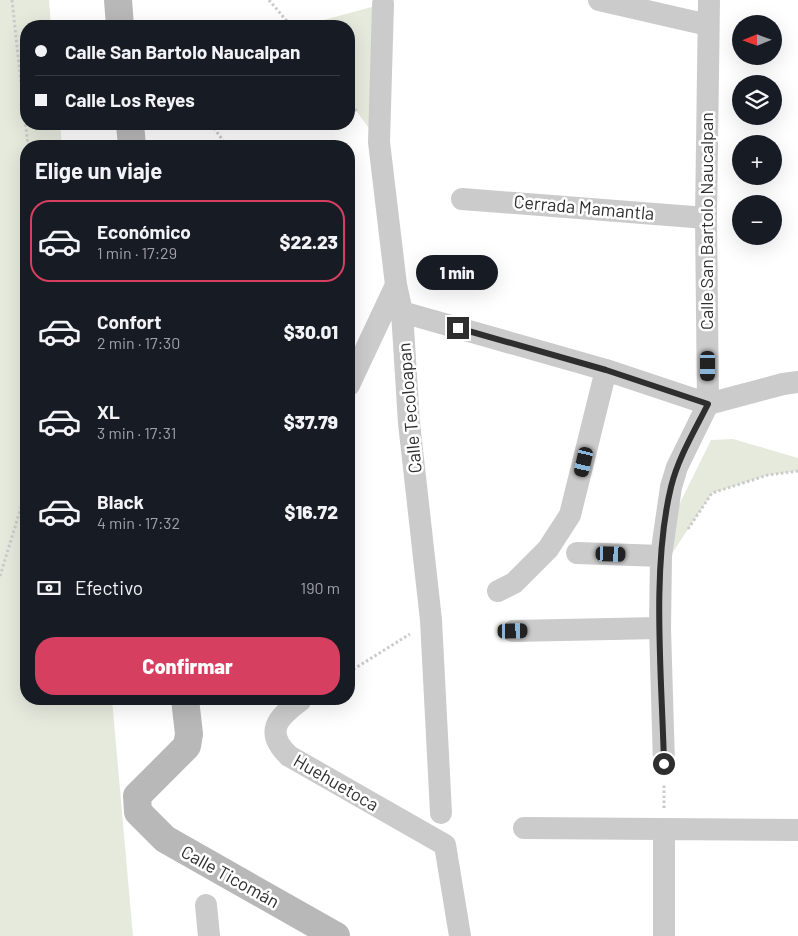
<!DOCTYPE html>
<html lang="es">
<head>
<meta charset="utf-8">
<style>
  body { margin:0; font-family:Barlow,sans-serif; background:#20242c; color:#f1f3f6; height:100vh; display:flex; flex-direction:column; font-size:19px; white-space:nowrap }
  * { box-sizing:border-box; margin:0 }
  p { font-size:16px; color:#9ea1a6 }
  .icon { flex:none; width:28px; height:28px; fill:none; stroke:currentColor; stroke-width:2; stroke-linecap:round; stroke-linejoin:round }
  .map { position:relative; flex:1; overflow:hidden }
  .drawer { position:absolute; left:20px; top:140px; width:335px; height:565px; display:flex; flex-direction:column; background:#171b24; border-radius:20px; box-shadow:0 5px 20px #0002 }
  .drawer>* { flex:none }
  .guide { position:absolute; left:20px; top:20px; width:335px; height:110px; border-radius:20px; box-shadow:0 5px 20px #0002; display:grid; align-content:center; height:110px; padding:0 15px; background:#171b24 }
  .needle { width:32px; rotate:269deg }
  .controls { position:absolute; left:732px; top:15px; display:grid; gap:10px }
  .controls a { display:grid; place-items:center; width:50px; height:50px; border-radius:50%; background:#171b24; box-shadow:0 5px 20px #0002; font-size:25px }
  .end { position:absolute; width:22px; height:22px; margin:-11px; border:6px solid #2e2e2e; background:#fff; box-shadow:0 0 0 2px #fff }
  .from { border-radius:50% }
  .bubble { position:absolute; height:35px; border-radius:18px; background:#171b24; box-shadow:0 5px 20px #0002; font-size:16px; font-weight:800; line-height:35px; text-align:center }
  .car { position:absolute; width:15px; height:30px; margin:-15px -8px; border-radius:6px; box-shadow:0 0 4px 1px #0007; background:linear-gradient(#222 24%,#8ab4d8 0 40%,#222 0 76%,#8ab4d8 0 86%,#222 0) }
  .guide b { display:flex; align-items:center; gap:18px; height:48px; font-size:19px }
  .guide b+b { border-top:1px solid #363941 }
  .guide i { width:12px; height:12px; background:#f1f3f6 }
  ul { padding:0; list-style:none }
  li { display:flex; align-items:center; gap:15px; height:82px; margin:0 10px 8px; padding:0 5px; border:2px solid transparent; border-radius:20px }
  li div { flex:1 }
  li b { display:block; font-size:19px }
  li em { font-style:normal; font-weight:800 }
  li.on { border-color:#d73f60 }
  li>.icon { width:45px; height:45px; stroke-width:1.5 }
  h2 { padding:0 15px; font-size:22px; line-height:60px }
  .pay { display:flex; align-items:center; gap:12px; height:55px; padding:0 15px; font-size:19px }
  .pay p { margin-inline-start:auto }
  .action { display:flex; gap:10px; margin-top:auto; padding:10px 15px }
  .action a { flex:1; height:58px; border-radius:20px; background:#d73f60; color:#fff; font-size:20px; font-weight:800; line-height:58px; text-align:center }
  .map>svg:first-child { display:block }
  .green { fill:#e6eadd }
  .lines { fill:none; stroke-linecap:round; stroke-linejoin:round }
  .path { stroke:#cbcbcb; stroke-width:3; stroke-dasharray:2.5 2.5; stroke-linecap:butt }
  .street { stroke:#cbcbcb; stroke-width:22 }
  .secondary { stroke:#b8b8b8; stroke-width:28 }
  .route { stroke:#2e2e2e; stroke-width:6 }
  .labels { text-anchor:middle; stroke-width:5; stroke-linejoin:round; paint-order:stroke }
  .street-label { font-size:18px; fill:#2e2e2e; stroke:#fff }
</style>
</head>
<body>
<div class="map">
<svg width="798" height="936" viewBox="0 0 798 936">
  <rect width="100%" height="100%" fill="#fff"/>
  <path class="green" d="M0 0H49L51 26H26V124H60L62 146H26V699H112L133 936H0Z
    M383 4 379 142 349 101V26H301Z
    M733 439 798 458V471L768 475 712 493 671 555 678 507 711 440Z"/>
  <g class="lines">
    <path class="path" d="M12 0 28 146
      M269 0 291 26
      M349 101 358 113
      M211 124 227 146
      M688 529 712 493 768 475 798 471
      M0 576 26 491
      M349 672 410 634
      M664 808V785"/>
    <path class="street" d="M599 0 708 25
      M383 4 379 142 396 285 402 312 409 423 431 620 441 813
      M462 199 706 218
      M402 312 606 370 708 404 783 384 798 382
      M349 385 396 285
      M577 553 661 556
      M498 591 514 583 548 549 570 515 606 370
      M513 631 660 628
      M300 699V701C277 718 264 732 289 756L445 845 460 936
      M664 764 660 628 661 556 671 487 677 467 708 404 706 218 709 0
      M524 828 798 830
      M664 829V936
      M206 905 209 936"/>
    <path class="secondary" d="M118 0 120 26
      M130 124 132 146
      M185 699 189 734 187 746 137 796 138 812 165 839 336 936"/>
  </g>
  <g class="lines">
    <path class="route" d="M458 328 606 370 708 404C695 430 678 458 671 487 651 570 662 678 664 764"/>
  </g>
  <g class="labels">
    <g class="street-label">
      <text transform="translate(584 208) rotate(5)" y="6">Cerrada Mamantla</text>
      <text transform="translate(707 221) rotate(-90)" y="6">Calle San Bartolo Naucalpan</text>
      <text transform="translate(410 408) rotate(-95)" y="6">Calle Tecoloapan</text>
      <text transform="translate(336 783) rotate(30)" y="6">Huehuetoca</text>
      <text transform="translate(230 877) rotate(29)" y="6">Calle Ticomán</text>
    </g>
  </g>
</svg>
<div class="controls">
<a><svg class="needle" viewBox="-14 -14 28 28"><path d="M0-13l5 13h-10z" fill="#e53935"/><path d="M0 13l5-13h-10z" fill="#9ea1a6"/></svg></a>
<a><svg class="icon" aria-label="layers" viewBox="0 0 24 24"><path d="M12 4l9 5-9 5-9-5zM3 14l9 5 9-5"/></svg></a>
<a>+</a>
<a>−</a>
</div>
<i class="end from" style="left:664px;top:764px"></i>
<i class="end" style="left:458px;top:328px"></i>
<div class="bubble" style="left:416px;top:255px;width:82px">1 min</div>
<i class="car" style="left:708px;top:366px;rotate:180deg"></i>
<i class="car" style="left:584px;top:462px;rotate:193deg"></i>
<i class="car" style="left:611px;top:554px;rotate:92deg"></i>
<i class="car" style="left:513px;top:631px;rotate:89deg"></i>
<div class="guide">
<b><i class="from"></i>Calle San Bartolo Naucalpan</b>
<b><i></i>Calle Los Reyes</b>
</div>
<section class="drawer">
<h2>Elige un viaje</h2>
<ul>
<li class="on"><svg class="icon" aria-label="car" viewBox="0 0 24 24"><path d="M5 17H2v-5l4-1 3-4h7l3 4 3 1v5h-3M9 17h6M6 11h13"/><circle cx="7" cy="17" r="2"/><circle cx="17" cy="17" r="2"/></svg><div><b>Económico</b><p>1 min · 17:29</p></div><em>$22.23</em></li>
<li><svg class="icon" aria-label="car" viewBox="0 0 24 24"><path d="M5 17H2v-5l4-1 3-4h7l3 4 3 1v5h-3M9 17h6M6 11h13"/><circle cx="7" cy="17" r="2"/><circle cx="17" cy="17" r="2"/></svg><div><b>Confort</b><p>2 min · 17:30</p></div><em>$30.01</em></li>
<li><svg class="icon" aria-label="car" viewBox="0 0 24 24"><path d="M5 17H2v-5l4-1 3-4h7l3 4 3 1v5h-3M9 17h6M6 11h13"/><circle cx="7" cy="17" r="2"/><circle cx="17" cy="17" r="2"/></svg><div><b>XL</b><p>3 min · 17:31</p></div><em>$37.79</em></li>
<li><svg class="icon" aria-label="car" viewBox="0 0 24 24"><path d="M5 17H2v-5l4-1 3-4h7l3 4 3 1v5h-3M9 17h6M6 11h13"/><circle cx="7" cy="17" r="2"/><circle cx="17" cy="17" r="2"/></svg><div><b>Black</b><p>4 min · 17:32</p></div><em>$16.72</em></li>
</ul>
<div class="pay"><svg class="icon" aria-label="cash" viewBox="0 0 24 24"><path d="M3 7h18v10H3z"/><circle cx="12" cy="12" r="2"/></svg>Efectivo<p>190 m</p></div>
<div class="action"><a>Confirmar</a></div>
</section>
</div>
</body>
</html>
